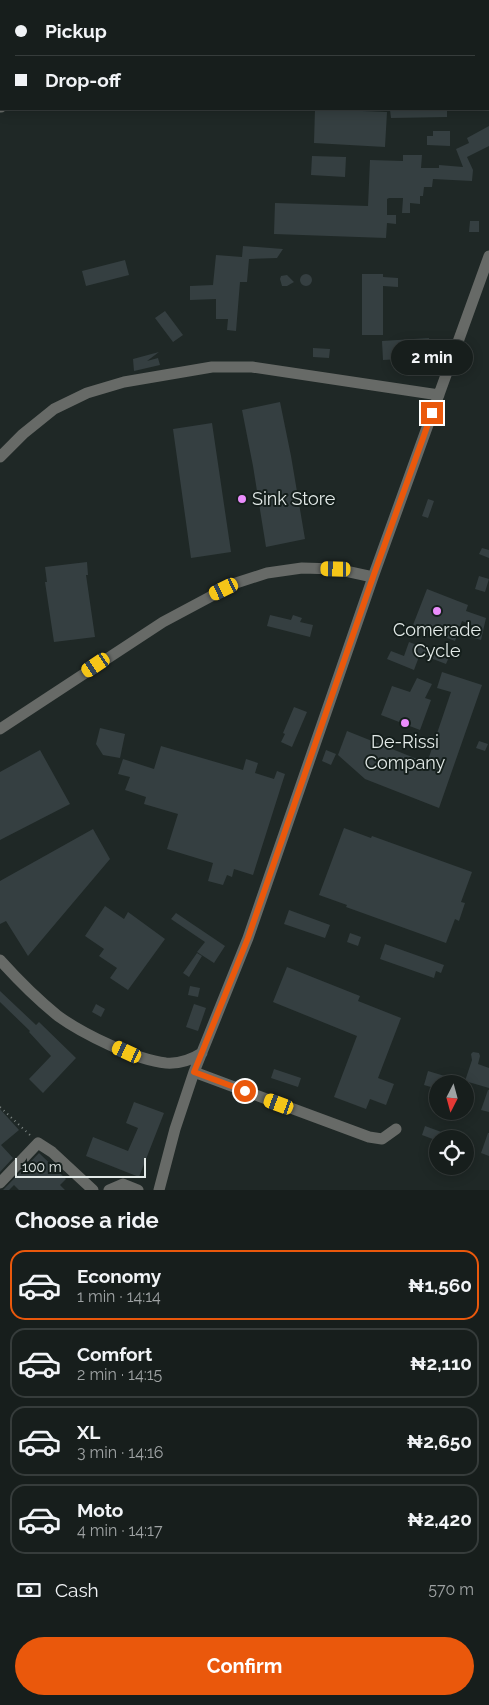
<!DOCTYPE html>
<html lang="en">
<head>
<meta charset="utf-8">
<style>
  body { margin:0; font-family:Raleway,sans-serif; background:#202725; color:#f1f3f6; height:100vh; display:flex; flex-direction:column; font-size:19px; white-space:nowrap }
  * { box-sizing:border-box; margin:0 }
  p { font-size:16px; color:#9ea2a3 }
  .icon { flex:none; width:28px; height:28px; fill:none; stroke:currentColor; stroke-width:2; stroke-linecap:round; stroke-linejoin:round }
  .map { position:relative; height:1190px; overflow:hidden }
  .details { display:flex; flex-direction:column; background:#171e1c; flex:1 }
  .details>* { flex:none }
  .top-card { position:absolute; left:0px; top:0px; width:490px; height:110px; box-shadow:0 2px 12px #0003,0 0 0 1px #363c3b; display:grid; align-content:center; height:110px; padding:0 15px; background:#171e1c }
  .needle { width:32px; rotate:186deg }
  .fabs { position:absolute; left:429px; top:1075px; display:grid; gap:10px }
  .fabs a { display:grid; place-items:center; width:45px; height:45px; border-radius:50%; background:#171e1c; box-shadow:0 2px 12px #0003,0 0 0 1px #363c3b; font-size:25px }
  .scale { position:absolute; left:15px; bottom:12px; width:131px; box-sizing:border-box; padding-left:5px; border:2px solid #e2e9e7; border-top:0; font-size:14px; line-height:18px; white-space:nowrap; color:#e2e9e7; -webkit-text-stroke:4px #151f1c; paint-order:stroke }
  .end { position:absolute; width:22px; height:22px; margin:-11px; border:6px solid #ea580c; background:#fff; box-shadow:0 0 0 2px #fff }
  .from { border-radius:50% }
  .bubble { position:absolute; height:35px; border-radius:18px; background:#171e1c; box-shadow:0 2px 12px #0003,0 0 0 1px #363c3b; font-size:16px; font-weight:700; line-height:35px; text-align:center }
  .car { position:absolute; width:15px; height:30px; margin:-15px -8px; border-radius:6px; box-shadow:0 0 4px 1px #0007; background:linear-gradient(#f5c518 24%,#345 0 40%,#f5c518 0 76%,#345 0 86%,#f5c518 0) }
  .top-card b { display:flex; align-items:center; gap:18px; height:48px; font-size:19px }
  .top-card b+b { border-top:1px solid #363c3b }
  .top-card i { width:12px; height:12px; background:#f1f3f6 }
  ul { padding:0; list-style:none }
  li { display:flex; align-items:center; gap:15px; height:70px; margin:0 10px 8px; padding:0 5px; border:2px solid #363c3b; border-radius:15px }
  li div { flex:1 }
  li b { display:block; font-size:19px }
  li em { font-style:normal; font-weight:700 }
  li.on { border-color:#ea580c }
  li>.icon { width:45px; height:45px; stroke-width:1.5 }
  h2 { padding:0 15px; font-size:22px; line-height:60px }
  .pay { display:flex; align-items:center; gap:12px; height:55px; padding:0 15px; font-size:19px }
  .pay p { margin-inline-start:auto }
  .button { display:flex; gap:10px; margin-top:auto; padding:10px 15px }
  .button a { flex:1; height:58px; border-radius:30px; background:#ea580c; color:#fff; font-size:20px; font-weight:700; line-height:58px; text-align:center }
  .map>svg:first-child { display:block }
  .building { fill:#353f41 }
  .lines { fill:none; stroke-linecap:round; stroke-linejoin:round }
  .path { stroke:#7d8583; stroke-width:2; stroke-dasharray:1 4; stroke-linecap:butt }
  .minor { stroke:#676a67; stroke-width:11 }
  .rail-casing { stroke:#cdd4d2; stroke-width:4.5 }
  .rail { stroke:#151f1c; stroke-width:2.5; stroke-dasharray:8; stroke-linecap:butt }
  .route { stroke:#ea580c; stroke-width:6 }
  .poi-dot { fill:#eb8dfc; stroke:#151f1c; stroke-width:2 }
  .labels { text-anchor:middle; stroke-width:4; stroke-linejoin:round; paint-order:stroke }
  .poi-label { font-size:18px; fill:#e2e9e7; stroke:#151f1c }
</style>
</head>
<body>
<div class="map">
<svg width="489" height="1190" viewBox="0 0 489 1190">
  <rect width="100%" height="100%" fill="#1f2826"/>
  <path class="building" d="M315 109 387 112 385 147 314 143Z
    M447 109V117L391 118 390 110Z
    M489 126V146L467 157 473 170 472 181 433 179 432 187H424L423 196H420V204L410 203V213H402L403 198H389L387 199V215H396V224L387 223 386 238 274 234 275 203 368 206 370 160 403 161V155H422L421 168H439V165L463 167 456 149 469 143 467 138Z
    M433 131H450V146L427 145V136H433Z
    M312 156 346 157 345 177 311 175Z
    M470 221H479V232H469Z
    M243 246 283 249 277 258 249 259 247 282H240L236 331 227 330 228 319H216V299L190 300V286L213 285 216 255 242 257Z
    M125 260 129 275 86 286 82 271Z
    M362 274H383V277L398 278V287L383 286V335H362Z
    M300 280a6 6 0 1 1 12 0a6 6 0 1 1-12 0Z
    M287 275 294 282 287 286H282L280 279 281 276Z
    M165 311 183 335 173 342 155 318Z
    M429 338 430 348 417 349 418 358 383 360 382 341Z
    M313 348 330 349 329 358 313 357Z
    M159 352 147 361 158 358 160 365 134 371 133 359Z
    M280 402 291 456 305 539 266 547 253 466 242 410Z
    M212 423 231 552 191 558 173 429Z
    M428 499 434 501 428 518 422 516Z
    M482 548 489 550V558L479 554Z
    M87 562 88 575H86L95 637 54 642 45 582H47L45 567Z
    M479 576 489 579 485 592 475 589Z
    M427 589 468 605 466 611 486 618 481 640 471 637 474 626 462 621 455 641 413 625Z
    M270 615 291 620 293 615 302 618 300 622 313 625 310 637 267 626Z
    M409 642 449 657 446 664 420 654 414 670 387 659 391 651 404 656Z
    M442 672 482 685 439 808 365 779 338 755 347 731 427 763 451 692 437 688Z
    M417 678 432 684 425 698 431 700 420 730 381 715 392 686 410 692Z
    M294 707 307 712 292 747 281 742 285 734 283 733Z
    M100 728 125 734 120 758 103 755 96 744Z
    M479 741 488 744 485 751 476 748Z
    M161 746 243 770 246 759 258 763 255 773 274 779 277 771 285 774 253 875 234 869 232 877 227 875 223 885 208 881 213 863 167 849 178 814 144 804 146 797 125 790 130 777 118 774 123 759 154 769Z
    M40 750 70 804 0 840V772Z
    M326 750 336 754 331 765 322 761Z
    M344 828 371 838 372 836 472 872 461 902 465 903 459 921 455 919 446 943 346 907 347 905 319 895Z
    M93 829 110 859 28 956 6 921 0 924V881Z
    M105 906 124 919 128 912 165 939 128 990 110 978 117 968 99 956 104 949 85 936Z
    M289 910 330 925 325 938 284 924Z
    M176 913 225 946 214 963 197 952 205 942 171 919Z
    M350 933 361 937 358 946 347 942Z
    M385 944 444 965 441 973 436 971 434 978 380 959Z
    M197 953 202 956 189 977 183 973Z
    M287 967 360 996 358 1001 401 1018 378 1078 394 1084 386 1105 370 1099 366 1109 334 1097 357 1036 273 1002Z
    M190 986 200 988 198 997 188 995Z
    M0 991 36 1025 39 1022 76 1058 43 1093 29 1079 51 1056 29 1032 30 1031 0 1002Z
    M96 1004 105 1009 101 1017 92 1012Z
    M194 1004 206 1008 198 1031 186 1027Z
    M473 1052 479 1053 480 1056 478 1064 489 1068V1088L465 1081 472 1060 471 1054Z
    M274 1069 301 1078 298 1087 271 1078Z
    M428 1071 448 1077 446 1084H438V1089L424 1085Z
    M488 1090H489V1112L481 1110Z
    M134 1102 164 1113 139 1177 86 1156 93 1137 128 1151 138 1128 126 1123Z
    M0 1109 19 1130 1 1145 13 1158 0 1172Z
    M425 1126 444 1133 455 1139H438V1141L422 1135Z
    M488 1133H489V1156L481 1153Z
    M465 1142 474 1145 471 1153 465 1151Z
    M39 1153 66 1179 60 1185 65 1190H19L14 1185 9 1190H3Z"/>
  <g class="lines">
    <path class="path" d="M0 1107 31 1136"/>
    <path class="minor" d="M0 107H1
      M0 457 23 434 54 409 87 393 124 382 212 367H252L439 395
      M0 729 163 622 236 583 267 573 302 568 336 569 373 577
      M0 960C18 980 37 999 58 1016 83 1034 136 1060 166 1063 180 1064 191 1060 202 1053
      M194 1072 369 1137 382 1139 396 1129
      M0 1183 38 1143 52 1152 93 1190
      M109 1190 123 1184 138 1190
      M159 1190 175 1129 194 1072 248 938 373 577 489 256"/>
    <defs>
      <path id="rail" d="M24 0 49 1"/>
    </defs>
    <use href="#rail" class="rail-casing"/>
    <use href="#rail" class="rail"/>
  </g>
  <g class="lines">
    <path class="route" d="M245 1091 194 1072 248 938 373 577 432 413"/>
  </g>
  <g class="poi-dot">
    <circle cx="242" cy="499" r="5"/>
    <circle cx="437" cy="611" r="5"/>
    <circle cx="405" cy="723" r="5"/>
  </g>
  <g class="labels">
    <g class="poi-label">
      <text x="252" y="505" text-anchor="start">Sink Store</text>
      <text x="437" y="636">Comerade<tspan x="437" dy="21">Cycle</tspan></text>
      <text x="405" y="748">De-Rissi<tspan x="405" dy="21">Company</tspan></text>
    </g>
  </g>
</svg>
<div class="fabs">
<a><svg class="needle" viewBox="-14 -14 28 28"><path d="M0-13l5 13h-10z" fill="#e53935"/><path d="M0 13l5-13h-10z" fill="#9ea2a3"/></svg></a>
<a><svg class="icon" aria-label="locate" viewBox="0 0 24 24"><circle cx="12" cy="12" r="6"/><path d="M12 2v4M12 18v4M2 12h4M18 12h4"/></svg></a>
</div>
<div class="scale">100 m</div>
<i class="end from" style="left:245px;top:1091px"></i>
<i class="end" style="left:432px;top:413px"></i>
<div class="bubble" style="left:391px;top:340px;width:82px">2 min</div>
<i class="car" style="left:336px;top:569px;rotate:271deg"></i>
<i class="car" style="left:224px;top:589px;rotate:244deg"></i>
<i class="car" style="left:96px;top:665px;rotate:236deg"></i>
<i class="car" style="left:127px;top:1052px;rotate:295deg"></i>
<i class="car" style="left:279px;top:1104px;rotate:290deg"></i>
<div class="top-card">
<b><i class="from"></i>Pickup</b>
<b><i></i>Drop-off</b>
</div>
</div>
<section class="details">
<h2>Choose a ride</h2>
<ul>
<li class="on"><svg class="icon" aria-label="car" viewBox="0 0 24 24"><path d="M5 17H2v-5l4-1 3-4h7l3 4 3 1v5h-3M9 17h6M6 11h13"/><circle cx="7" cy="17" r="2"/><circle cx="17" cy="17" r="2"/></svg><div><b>Economy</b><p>1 min · 14:14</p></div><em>₦1,560</em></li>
<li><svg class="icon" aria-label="car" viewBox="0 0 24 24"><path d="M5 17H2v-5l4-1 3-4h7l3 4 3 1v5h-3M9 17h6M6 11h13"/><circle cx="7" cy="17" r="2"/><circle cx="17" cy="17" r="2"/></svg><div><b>Comfort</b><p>2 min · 14:15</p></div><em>₦2,110</em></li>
<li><svg class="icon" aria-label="car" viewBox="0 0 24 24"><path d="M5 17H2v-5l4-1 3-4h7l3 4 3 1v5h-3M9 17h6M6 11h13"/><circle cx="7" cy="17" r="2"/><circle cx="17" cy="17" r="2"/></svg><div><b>XL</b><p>3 min · 14:16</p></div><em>₦2,650</em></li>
<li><svg class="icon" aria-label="car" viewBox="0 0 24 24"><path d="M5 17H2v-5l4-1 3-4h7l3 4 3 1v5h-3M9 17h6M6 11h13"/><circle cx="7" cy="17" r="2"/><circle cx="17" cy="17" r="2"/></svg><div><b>Moto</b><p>4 min · 14:17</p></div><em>₦2,420</em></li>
</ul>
<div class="pay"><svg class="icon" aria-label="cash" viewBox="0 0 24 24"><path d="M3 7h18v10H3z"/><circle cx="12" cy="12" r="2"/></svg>Cash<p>570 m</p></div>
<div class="button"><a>Confirm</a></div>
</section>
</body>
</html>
